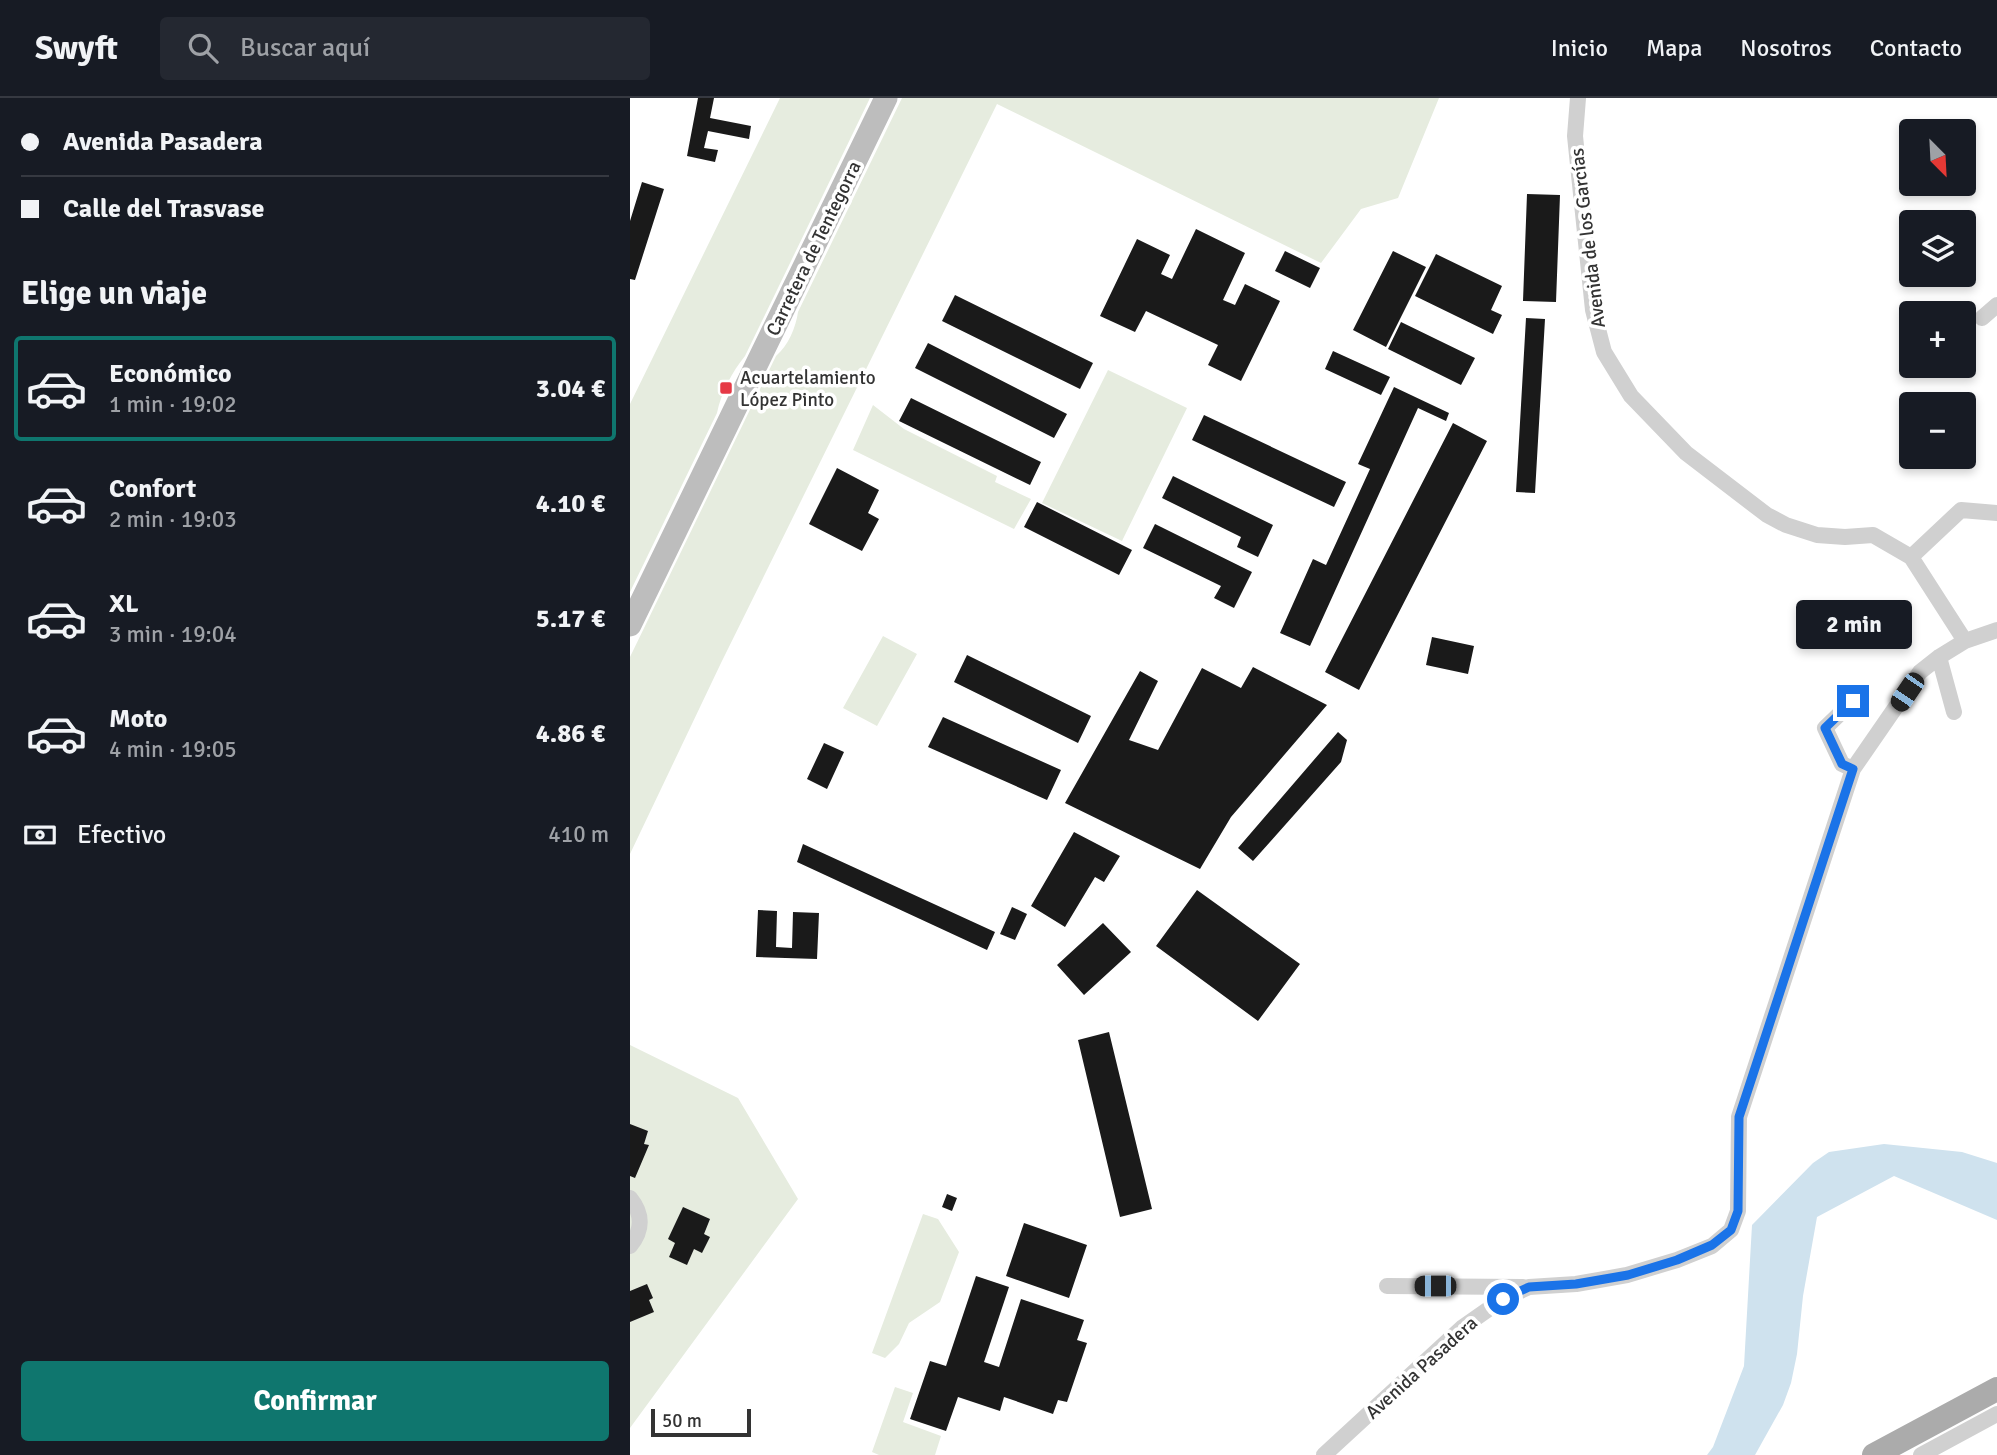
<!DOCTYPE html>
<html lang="es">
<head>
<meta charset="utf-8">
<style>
  body { margin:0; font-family:Signika,sans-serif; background:#242831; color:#f1f3f6; height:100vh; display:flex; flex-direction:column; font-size:26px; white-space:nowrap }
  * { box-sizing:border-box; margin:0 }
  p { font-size:23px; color:#9ea1a6 }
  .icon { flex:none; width:38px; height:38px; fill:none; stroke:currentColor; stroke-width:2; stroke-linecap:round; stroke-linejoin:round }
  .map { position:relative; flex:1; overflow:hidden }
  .details { display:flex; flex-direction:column; background:#171b24; width:630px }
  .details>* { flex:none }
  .top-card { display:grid; align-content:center; height:154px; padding:0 21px; background:#171b24 }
  .needle { width:46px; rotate:156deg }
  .buttons { position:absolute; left:1269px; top:21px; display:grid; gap:14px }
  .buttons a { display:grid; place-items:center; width:77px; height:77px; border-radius:7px; background:#171b24; box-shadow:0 4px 10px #0003; font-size:35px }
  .scale { position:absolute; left:21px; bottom:18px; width:100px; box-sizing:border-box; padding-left:7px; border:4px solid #333; border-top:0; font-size:19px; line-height:24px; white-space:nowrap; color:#333; -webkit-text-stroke:5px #fff; paint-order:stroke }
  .end { position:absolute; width:32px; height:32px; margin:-16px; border:9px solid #1a73e8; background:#fff; box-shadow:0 0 0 4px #fff }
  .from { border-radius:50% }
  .bubble { position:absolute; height:49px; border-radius:7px; background:#171b24; box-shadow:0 4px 10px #0003; font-size:23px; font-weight:700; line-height:49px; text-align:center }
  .car { position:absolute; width:21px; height:42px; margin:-21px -10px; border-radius:9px; box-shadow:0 0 5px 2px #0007; background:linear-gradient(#222 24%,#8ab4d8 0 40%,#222 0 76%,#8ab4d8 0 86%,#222 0) }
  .top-card b { display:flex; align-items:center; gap:24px; height:66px; font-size:26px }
  .top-card b+b { border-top:2px solid #363941 }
  .top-card i { width:18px; height:18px; background:#f1f3f6 }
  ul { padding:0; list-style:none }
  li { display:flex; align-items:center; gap:21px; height:105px; margin:0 14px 10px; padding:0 7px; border:4px solid transparent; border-radius:7px }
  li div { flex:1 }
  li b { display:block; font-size:26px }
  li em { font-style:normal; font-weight:700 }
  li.current { border-color:#0f766e }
  li>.icon { width:63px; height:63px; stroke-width:1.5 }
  h2 { padding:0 21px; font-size:32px; line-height:84px }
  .pay { display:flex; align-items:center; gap:18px; height:77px; padding:0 21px; font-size:26px }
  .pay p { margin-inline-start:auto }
  .cta { display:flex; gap:14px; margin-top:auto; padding:14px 21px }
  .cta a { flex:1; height:80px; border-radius:7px; background:#0f766e; color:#fff; font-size:28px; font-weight:700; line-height:80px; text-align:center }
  header { display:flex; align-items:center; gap:42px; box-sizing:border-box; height:98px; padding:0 35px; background:#171b24; border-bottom:2px solid #363941 }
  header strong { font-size:33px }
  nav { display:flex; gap:38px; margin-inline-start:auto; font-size:24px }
  .search { width:490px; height:63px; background:#242831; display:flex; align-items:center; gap:18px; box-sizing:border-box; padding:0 24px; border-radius:7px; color:#9ea1a6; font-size:26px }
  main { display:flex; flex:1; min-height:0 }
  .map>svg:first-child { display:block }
  .green { fill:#e6ecdf }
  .water { fill:#cfe2ee }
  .building { fill:#1a1a1a }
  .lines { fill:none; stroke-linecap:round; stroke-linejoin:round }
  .minor { stroke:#d0d0d0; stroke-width:16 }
  .secondary { stroke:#bdbdbd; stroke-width:23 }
  .primary { stroke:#ababab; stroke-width:24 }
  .route { stroke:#1a73e8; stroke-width:9 }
  .poi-dot { fill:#e63946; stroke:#fff; stroke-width:2.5 }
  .labels { text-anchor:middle; stroke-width:7; stroke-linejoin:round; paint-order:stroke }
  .street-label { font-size:19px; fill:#333; stroke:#fff }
  .poi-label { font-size:19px; fill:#333; stroke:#fff; text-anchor:start }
</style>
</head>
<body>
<header>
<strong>Swyft</strong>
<div class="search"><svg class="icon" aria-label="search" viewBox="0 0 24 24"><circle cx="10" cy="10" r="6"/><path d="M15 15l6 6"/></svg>Buscar aquí</div>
<nav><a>Inicio</a><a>Mapa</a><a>Nosotros</a><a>Contacto</a></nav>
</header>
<main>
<section class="details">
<div class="top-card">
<b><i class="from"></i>Avenida Pasadera</b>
<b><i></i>Calle del Trasvase</b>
</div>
<h2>Elige un viaje</h2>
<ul>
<li class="current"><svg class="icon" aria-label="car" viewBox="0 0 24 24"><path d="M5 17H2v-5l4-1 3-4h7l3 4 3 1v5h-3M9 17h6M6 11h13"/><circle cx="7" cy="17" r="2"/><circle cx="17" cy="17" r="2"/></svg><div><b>Económico</b><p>1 min · 19:02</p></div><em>3.04 €</em></li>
<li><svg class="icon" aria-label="car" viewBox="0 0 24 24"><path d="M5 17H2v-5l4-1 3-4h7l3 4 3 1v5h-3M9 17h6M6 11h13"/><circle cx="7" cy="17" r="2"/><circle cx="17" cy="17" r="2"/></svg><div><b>Confort</b><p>2 min · 19:03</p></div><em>4.10 €</em></li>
<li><svg class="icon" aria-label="car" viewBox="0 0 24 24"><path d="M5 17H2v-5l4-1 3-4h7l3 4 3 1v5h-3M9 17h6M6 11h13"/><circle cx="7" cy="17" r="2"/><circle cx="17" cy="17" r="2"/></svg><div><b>XL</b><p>3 min · 19:04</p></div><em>5.17 €</em></li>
<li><svg class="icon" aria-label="car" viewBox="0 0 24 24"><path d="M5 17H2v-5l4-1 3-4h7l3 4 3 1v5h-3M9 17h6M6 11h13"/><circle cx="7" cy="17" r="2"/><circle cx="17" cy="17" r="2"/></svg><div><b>Moto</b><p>4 min · 19:05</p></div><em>4.86 €</em></li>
</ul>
<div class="pay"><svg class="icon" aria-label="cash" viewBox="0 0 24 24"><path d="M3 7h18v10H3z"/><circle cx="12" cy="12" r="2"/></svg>Efectivo<p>410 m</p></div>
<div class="cta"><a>Confirmar</a></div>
</section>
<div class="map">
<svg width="1367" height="1357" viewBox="0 0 1367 1357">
  <rect width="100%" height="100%" fill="#fff"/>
  <path class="green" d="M150 0H240L115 258C102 274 91 295 87 315L0 494V306Z
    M272 0H809L768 100 731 111 691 165 367 6 91 565 0 756V559L146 258C158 248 166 229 168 214Z
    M478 272 557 310 492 443 412 405Z
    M243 307 274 331 367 378 365 384 401 401 384 431 223 352Z
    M253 538 287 556 247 628 213 610Z
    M0 947 108 1000 168 1101 0 1330Z
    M293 1116 308 1121 329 1154 310 1204 279 1225 269 1246 255 1260 242 1255Z
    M265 1289 283 1295 273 1324 311 1338 305 1357H249L242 1354Z"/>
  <path class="water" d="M1254 1046 1332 1054 1367 1065V1122L1264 1078 1187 1119 1173 1198 1167 1256 1161 1285 1153 1307 1125 1357H1077L1083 1349 1114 1268 1122 1127 1183 1065 1199 1054Z"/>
  <path class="building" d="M68 0H84L80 20 121 28 119 41 78 33 74 50 88 52 85 64 57 58Z
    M12 84 34 91 5 182 0 181V123Z
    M897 96 930 97 926 204 893 203Z
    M566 131 615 155 593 202 605 207 615 186 650 203 611 283 578 267 588 247 516 213 505 234 470 218 507 141 540 157 531 176 542 181Z
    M655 153 690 170 680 190 645 173Z
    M763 153 796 169 756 249 723 232Z
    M806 156 872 188 861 212 872 217 863 236 785 198Z
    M325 197 463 265 450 291 312 223Z
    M896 220 915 221 905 395 886 394Z
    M771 224 845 260 831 287 758 251Z
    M298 245 437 316 424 340 285 270Z
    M703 253 760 279 751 297 695 271Z
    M764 289 819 315 816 323 788 310 680 548 650 535 683 461 696 467 740 371 728 366Z
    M281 300 411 364 400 387 269 323Z
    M574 317 716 384 704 409 562 342Z
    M823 325 857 343 729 592 695 574Z
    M207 370 249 392 238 415 249 421 232 453 179 426Z
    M543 378 643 427 628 459 607 449 611 439 532 400Z
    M407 404 502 452 489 477 394 429Z
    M525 426 622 474 604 510 584 500 591 488 513 450Z
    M802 539 844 548 838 576 796 567Z
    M337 557 461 618 448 645 324 584Z
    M623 569 697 607 601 719 570 771 435 705 510 573 528 583 499 642 528 652 572 570 611 590Z
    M313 619 431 672 417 702 298 649Z
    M708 634 717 642 711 664 623 763 608 750Z
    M194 645 214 654 197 691 177 681Z
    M444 734 490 758 474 784 465 779 435 829 401 808Z
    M173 746 365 834 357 852 167 764Z
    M567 792 670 866 628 923 526 848Z
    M382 809 397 816 385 842 370 836Z
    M128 812 147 813 146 849 162 850 163 814 189 815 187 861 126 859Z
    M473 825 501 854 454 897 427 867Z
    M479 934 522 1111 490 1119 448 942Z
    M0 1026 18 1033 14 1046 19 1047 5 1080 0 1078Z
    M317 1096 327 1100 322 1113 312 1109Z
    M53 1109 80 1121 74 1136 80 1139 72 1155 64 1151 57 1167 39 1159 45 1145 38 1141Z
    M394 1125 457 1147 439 1200 376 1178Z
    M346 1178 379 1189 354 1264 369 1269 391 1201 454 1222 447 1242 457 1245 437 1304 428 1302 423 1316 374 1299 370 1313 328 1299 316 1333 280 1321 300 1263 316 1268Z
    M17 1186 23 1200 19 1202 24 1214 0 1224V1193Z"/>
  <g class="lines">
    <path class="minor" d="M948 0 945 38 963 212 974 254 1001 298 1056 355 1137 417 1156 427 1187 437 1215 439 1243 437 1281 459 1335 543
      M1352 220 1367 207
      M1281 459 1331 412 1367 415
      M1309 559 1324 614
      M1223 671 1212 666 1195 630 1223 603
      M0 1100C13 1116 13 1132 0 1148
      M757 1188 893 1189
      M694 1357 833 1229 873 1201 899 1189 946 1186 997 1177 1047 1162 1082 1148 1101 1132 1108 1113 1109 1019 1223 671 1290 574 1309 559 1335 543 1367 532
      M1291 1357 1367 1316"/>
    <path class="secondary" d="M0 527 256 0"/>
    <path class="primary" d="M1244 1357 1367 1291"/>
  </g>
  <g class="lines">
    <path class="route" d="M873 1201 899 1189 946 1186 998 1177 1047 1162 1082 1147 1101 1132 1108 1113 1109 1019 1223 671 1212 666 1195 630 1223 603"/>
  </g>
  <rect class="poi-dot" x="89" y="283" width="14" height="14" rx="3.5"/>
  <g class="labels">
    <g class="street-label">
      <text transform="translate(957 140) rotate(-97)" y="7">Avenida de los Garcías</text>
      <text transform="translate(183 150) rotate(-64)" y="7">Carretera de Tentegorra</text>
      <text transform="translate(791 1269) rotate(-42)" y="7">Avenida Pasadera</text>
    </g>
    <g class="poi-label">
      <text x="110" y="286">Acuartelamiento<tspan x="110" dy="22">López Pinto</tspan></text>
    </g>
  </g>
</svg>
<div class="buttons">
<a><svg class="needle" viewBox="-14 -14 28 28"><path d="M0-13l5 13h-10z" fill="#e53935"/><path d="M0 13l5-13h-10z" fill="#9ea1a6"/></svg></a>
<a><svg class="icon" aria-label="layers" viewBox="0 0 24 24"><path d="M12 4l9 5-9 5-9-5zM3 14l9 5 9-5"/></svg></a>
<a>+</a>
<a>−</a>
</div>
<div class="scale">50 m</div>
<i class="end from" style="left:873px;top:1201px"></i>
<i class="end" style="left:1223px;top:603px"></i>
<div class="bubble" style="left:1166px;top:502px;width:116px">2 min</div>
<i class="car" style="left:1277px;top:594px;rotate:214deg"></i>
<i class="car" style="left:805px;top:1188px;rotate:270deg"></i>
</div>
</main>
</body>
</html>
